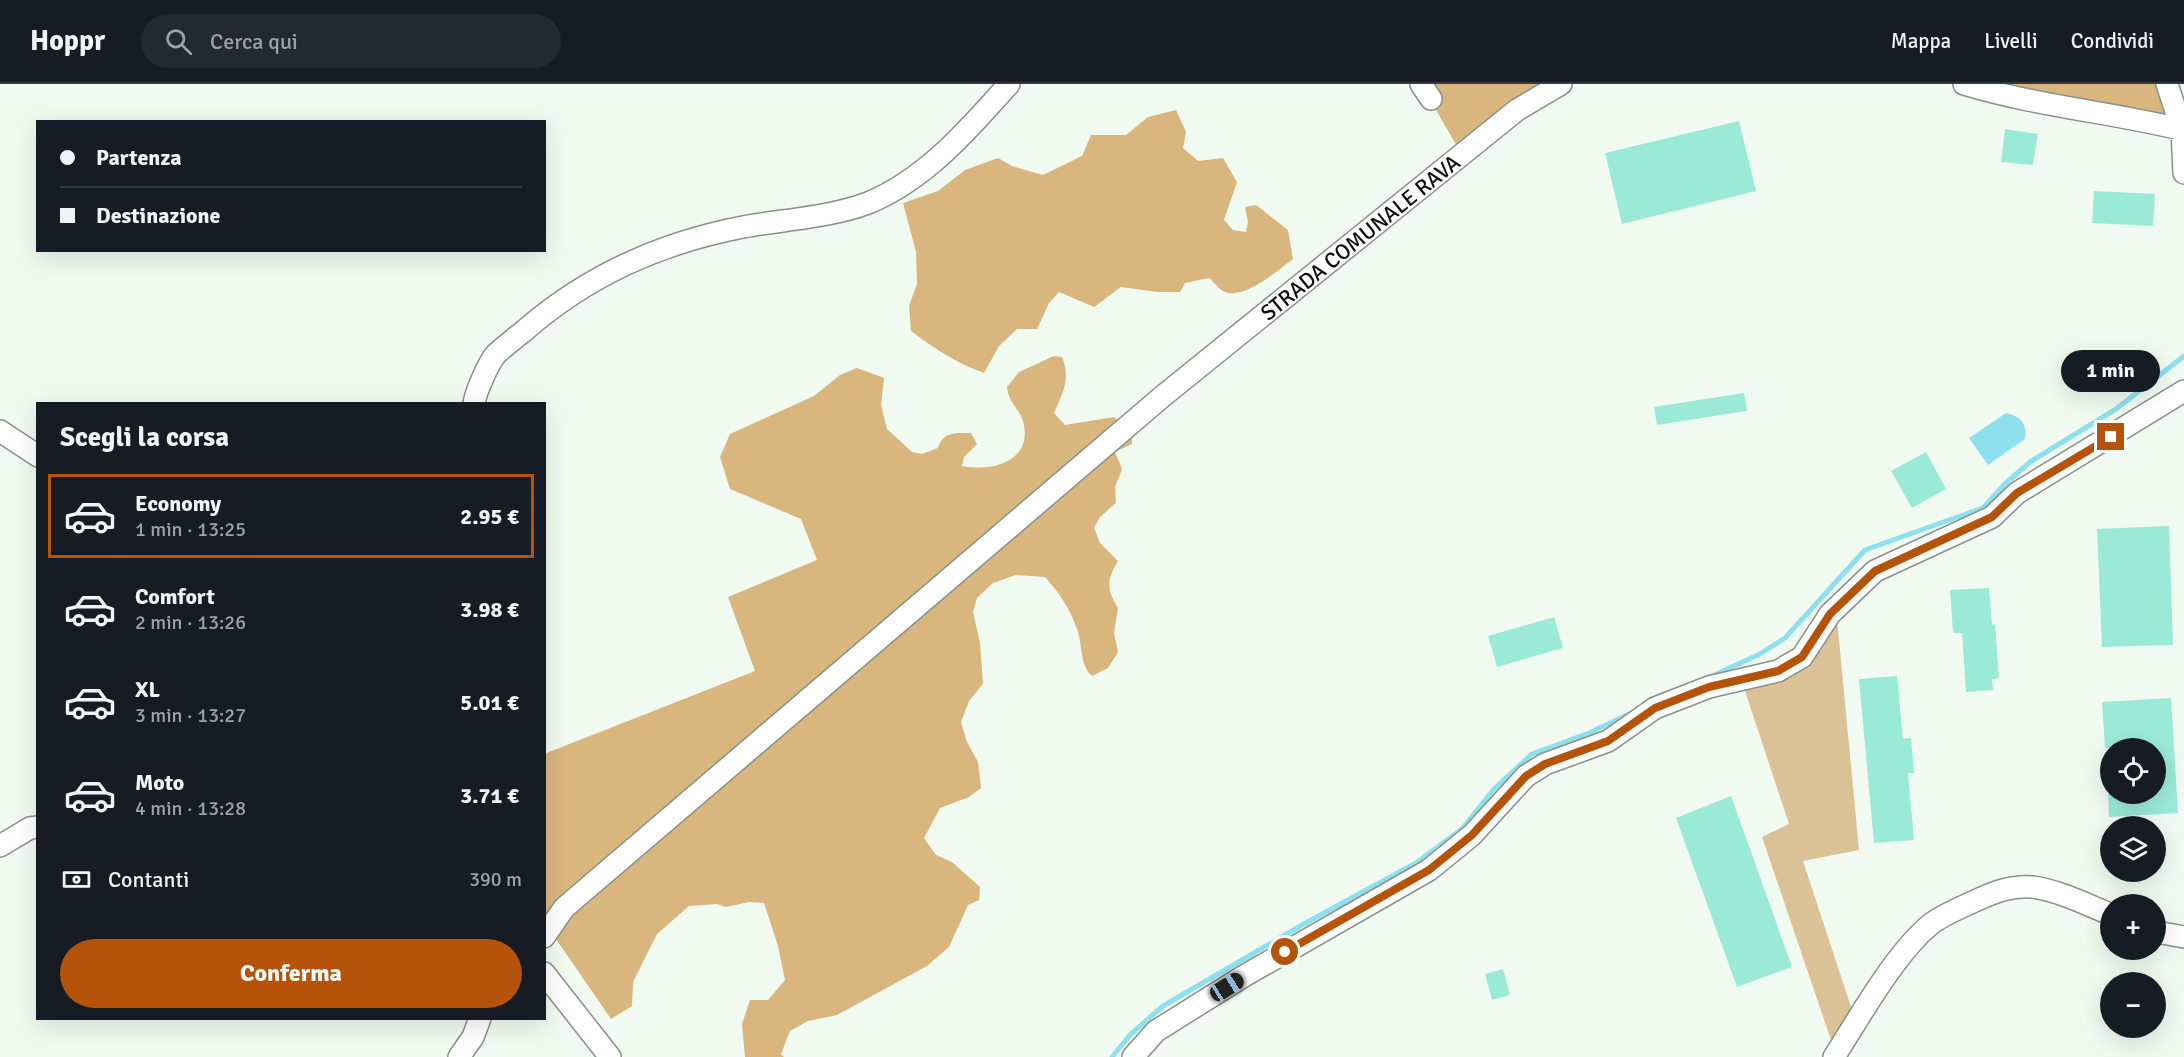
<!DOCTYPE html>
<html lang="it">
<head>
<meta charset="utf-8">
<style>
  body { margin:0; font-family:Signika,sans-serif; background:#242831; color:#f1f3f6; height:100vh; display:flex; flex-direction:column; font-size:22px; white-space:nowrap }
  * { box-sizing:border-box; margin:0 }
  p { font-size:20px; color:#9ea1a6 }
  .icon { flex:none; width:33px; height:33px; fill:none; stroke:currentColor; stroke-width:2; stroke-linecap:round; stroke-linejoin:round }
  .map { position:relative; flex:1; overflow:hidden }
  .details { position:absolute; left:36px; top:318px; width:510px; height:618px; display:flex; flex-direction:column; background:#171b24; border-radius:0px; box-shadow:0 6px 24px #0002 }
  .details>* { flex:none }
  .banner { position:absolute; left:36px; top:36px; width:510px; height:132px; border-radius:0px; box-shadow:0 6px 24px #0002; display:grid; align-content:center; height:132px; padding:0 24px; background:#171b24 }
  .controls { position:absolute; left:2100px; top:654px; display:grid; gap:12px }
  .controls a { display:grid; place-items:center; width:66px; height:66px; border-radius:50%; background:#171b24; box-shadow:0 6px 24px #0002; font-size:30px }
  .end { position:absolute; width:27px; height:27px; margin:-14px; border:8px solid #b45309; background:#fff; box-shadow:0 0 0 3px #fff }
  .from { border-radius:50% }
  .bubble { position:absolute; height:42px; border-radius:21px; background:#171b24; box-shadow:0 6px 24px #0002; font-size:20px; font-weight:700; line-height:42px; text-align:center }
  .car { position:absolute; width:18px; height:36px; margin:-18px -9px; border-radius:8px; box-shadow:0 0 4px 2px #0007; background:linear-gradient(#222 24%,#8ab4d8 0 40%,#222 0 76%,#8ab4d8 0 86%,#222 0) }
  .banner b { display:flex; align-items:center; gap:21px; height:57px; font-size:22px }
  .banner b+b { border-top:2px solid #363941 }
  .banner i { width:15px; height:15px; background:#f1f3f6 }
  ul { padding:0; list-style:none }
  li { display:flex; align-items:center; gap:18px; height:84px; margin:0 12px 9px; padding:0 12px; border:3px solid transparent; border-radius:0px }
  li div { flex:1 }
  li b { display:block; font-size:22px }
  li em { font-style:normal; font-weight:700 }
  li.on { border-color:#b45309 }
  li>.icon { width:54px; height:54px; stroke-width:1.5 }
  h2 { padding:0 24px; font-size:27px; line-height:72px }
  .pay { display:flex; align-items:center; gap:15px; height:66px; padding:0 24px; font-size:22px }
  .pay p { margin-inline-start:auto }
  .primary-button { display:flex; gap:12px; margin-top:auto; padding:12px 24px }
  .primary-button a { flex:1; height:69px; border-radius:36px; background:#b45309; color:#fff; font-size:24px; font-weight:700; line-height:69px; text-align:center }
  header { display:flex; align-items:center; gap:36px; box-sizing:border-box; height:84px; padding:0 30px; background:#171b24; border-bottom:2px solid #363941 }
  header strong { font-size:28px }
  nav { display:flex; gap:33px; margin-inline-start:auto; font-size:21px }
  .search { width:420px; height:54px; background:#242831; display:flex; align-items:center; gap:15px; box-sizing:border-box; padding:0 21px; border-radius:33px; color:#9ea1a6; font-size:22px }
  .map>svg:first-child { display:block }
  .green { fill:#dbc196 }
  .forest { fill:#d8b67e }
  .water { fill:#8ee0ef }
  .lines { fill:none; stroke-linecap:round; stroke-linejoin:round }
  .stream { stroke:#8ee0ef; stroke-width:5 }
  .building { fill:#9bead8 }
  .minor-casing { stroke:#889088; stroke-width:24 }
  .minor { stroke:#fff; stroke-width:21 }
  .route { stroke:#b45309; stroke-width:8 }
  .labels { text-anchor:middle; stroke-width:4.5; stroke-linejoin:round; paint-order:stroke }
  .street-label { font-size:22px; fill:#0d0f0d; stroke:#fff }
</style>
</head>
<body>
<header>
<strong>Hoppr</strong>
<div class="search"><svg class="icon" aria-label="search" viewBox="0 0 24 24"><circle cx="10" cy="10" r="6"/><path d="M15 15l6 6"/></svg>Cerca qui</div>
<nav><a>Mappa</a><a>Livelli</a><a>Condividi</a></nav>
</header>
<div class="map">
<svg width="2184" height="973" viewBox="0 0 2184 973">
  <rect width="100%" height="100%" fill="#f1faf1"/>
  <path class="green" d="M1836 524 1859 766 1803 777 1854 932 1834 965 1762 753 1789 740 1741 595 1778 587Z"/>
  <path class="forest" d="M1421 0H1561L1462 71Z
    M1964 0H2167L2182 46Z
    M1176 26 1186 48 1183 64 1198 77 1223 74 1237 98 1224 136 1233 146 1246 148 1248 138 1245 123 1256 121 1288 146 1293 175C1278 186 1243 218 1223 207 1218 204 1213 197 1209 194L1185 199 1180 208H1157L1121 203 1094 223 1059 208 1049 219 1037 245H1017L999 262 984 289C956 279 935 265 911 247L909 222 917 200 916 168 903 119 938 107 965 86 998 74 1012 82 1043 91 1082 72 1091 51H1126L1148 33Z
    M1054 272 1062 273C1071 294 1063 309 1054 329L1065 341 1114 333 1132 347V360L1115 368 1122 385 1115 403 1116 419 1100 433 1094 444 1100 459 1118 477C1106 497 1107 505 1118 524L1114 549 1118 568 1108 584 1092 592C1079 580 1083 561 1077 545 1070 525 1059 508 1045 493L1016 491 993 499 977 514 973 528 980 559 983 600 969 617 961 638 967 658 978 678 981 704 969 713 940 724 924 754 936 771 952 778 980 803 979 816 968 821 949 863 927 882 837 931 808 937 790 947 781 970 784 973H745L742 940 750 916H768L785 896 778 862 764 819 749 818 726 823 717 820 689 822 657 850 633 898 632 922 611 935 545 839 544 670 755 587 728 513 817 476 801 435 730 405 720 373 730 350 814 312 840 291 857 284 884 294 881 321 887 345 912 368 922 370 938 364C943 347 955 349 971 349L977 360 964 373 962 382C993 388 1034 377 1023 337 1019 324 1009 320 1007 303L1019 288Z"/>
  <path class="water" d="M2006 329C2022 333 2027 340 2025 355L1988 381 1969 354Z"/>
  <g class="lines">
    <path class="stream" d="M1708 594 1760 570 1785 554 1865 466 1983 424 2005 400 2030 378 2116 325 2184 272
      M1112 973 1130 951 1163 922 1302 841 1416 779 1462 745 1494 705 1532 670 1589 649 1629 630"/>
  </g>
  <path class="building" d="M1739 37 1756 107 1622 140 1605 69Z
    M2005 45 2038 50 2033 81 2001 78Z
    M2094 107 2155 110 2153 142 2092 139Z
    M1744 309 1747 327 1657 341 1654 323Z
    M1926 368 1946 405 1912 424 1891 387Z
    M2169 442 2173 561 2102 563 2097 445Z
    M1989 504 1992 541 1995 540 1999 594 1992 595 1993 606 1966 608 1962 549H1953L1950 506Z
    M1554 533 1563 564 1497 583 1488 552Z
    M1897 592 1903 655 1911 654 1914 689H1908L1914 756 1874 759 1859 595Z
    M2171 614 2178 729 2109 733 2108 710H2156V664H2105L2102 618Z
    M1731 712 1792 883 1737 903 1676 734Z
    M1503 885 1510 911 1492 916 1485 890Z"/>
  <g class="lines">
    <defs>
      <path id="minor" d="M1421 0 1431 15
        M1964 0C2036 22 2111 28 2184 46
        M2167 0 2182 46 2184 89
        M474 320C475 309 489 278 496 270 505 262 515 254 524 247 588 191 660 159 743 143 781 136 832 133 868 119 925 96 969 45 1009 0
        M0 347 38 372
        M0 762 30 744 38 743
        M2156 848 2184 853
        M544 853 564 824 1163 312 1517 26 1561 0
        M544 889 610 973
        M459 973 473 953 480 934
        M1133 973 1156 947 1244 892 1429 786 1472 751 1526 692 1545 680 1608 657 1655 624 1709 603 1778 587 1802 573 1830 530 1875 487 1992 433 2017 409 2184 307
        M1834 973C1859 934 1896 868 1931 840 1944 830 1960 824 1975 817 1994 808 2012 801 2033 803 2060 807 2085 820 2110 830"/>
    </defs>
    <use href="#minor" class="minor-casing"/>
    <use href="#minor" class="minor"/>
  </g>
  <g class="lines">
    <path class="route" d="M1285 868 1429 786 1472 751 1526 692 1545 680 1608 657 1655 624 1709 603 1778 587 1802 573 1830 530 1875 487 1992 433 2017 409 2111 353"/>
  </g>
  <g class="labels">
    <g class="street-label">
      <text transform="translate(1360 153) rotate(-39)" y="8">STRADA COMUNALE RAVA</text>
    </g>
  </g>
</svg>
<div class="controls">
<a><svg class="icon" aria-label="locate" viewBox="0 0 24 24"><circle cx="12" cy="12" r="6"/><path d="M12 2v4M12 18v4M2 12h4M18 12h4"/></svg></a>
<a><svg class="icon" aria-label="layers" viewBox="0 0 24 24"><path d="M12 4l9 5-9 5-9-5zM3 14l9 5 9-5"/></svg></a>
<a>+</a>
<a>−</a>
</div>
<i class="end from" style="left:1285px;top:868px"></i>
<i class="end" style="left:2111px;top:353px"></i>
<div class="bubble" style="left:2061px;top:266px;width:99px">1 min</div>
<i class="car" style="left:1227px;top:903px;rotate:58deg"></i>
<div class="banner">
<b><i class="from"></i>Partenza</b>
<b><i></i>Destinazione</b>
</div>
<section class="details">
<h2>Scegli la corsa</h2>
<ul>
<li class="on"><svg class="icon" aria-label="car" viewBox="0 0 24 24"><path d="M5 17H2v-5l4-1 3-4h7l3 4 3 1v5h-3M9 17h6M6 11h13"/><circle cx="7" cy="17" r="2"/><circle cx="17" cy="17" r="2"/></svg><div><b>Economy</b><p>1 min · 13:25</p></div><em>2.95 €</em></li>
<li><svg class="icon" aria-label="car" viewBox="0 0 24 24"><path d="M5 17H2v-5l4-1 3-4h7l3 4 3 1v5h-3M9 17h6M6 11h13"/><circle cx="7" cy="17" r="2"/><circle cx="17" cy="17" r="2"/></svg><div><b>Comfort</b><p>2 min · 13:26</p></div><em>3.98 €</em></li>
<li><svg class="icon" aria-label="car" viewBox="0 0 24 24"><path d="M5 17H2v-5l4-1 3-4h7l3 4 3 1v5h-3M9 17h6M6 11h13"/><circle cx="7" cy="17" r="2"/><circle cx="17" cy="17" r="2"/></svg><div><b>XL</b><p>3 min · 13:27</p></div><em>5.01 €</em></li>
<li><svg class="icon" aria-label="car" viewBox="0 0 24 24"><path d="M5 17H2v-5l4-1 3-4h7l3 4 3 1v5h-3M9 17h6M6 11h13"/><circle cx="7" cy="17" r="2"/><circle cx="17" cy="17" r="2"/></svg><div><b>Moto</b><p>4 min · 13:28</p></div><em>3.71 €</em></li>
</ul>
<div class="pay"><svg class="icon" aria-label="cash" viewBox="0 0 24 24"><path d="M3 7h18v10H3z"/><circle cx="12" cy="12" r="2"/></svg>Contanti<p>390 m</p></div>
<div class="primary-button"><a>Conferma</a></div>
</section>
</div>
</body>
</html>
